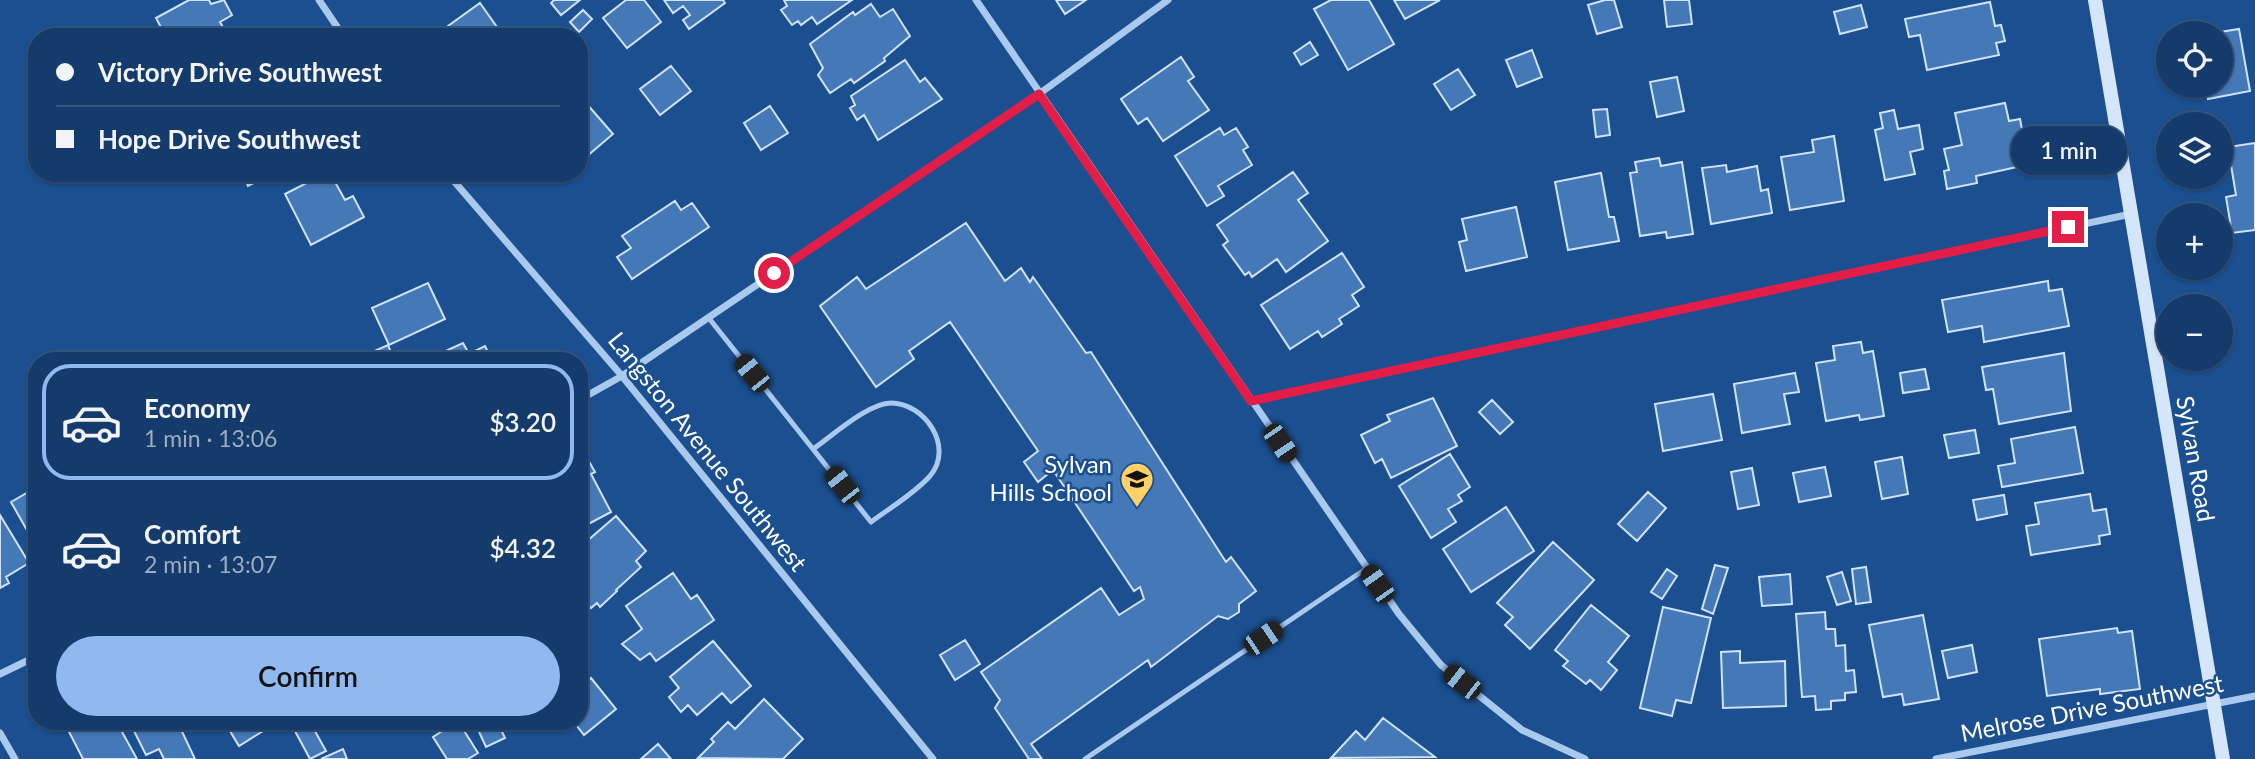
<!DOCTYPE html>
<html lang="en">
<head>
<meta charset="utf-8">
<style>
  body { margin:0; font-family:Lato,sans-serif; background:#214673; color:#f1f3f6; height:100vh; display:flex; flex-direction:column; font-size:26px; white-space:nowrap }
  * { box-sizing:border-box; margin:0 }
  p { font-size:23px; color:#9dadc1 }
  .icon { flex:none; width:38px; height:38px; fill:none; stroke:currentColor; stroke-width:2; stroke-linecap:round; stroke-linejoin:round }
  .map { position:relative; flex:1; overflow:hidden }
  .details { position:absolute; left:28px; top:352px; width:560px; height:378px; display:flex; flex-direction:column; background:#143b6b; border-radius:28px; box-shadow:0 2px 5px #0004,0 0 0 2px #33557e }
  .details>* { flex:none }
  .banner { position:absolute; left:28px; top:28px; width:560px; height:154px; border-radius:28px; box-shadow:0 2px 5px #0004,0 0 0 2px #33557e; display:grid; align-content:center; height:154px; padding:0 28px; background:#143b6b }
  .controls { position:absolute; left:2156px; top:21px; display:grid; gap:14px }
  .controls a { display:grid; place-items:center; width:77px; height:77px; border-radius:50%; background:#143b6b; box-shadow:0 2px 5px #0004,0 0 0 2px #33557e; font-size:35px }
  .end { position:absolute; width:32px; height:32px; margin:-16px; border:9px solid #e11d48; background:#fff; box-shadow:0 0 0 4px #fff }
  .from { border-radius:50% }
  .bubble { position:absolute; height:49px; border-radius:24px; background:#143b6b; box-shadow:0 2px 5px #0004,0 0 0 2px #33557e; font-size:23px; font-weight:600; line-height:49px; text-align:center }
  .car { position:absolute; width:21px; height:42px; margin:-21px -10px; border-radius:9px; box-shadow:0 0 5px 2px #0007; background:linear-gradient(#222 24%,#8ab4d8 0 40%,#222 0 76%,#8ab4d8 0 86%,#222 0) }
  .banner b { display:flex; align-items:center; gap:24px; height:66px; font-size:26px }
  .banner b+b { border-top:2px solid #33557e }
  .banner i { width:18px; height:18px; background:#f1f3f6 }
  ul { padding:12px 0 0; list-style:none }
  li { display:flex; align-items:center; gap:21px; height:116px; margin:0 14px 10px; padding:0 14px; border:4px solid transparent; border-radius:28px }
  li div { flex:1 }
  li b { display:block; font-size:26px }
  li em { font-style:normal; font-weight:600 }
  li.on { border-color:#90b9f0 }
  li>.icon { width:63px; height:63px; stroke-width:1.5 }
  .button { display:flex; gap:14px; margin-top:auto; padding:14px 28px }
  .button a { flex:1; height:80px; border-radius:42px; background:#90b9f0; color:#111; font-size:28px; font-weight:600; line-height:80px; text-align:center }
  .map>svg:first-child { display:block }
  .building { fill:#4478b7; stroke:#cfe3fa; stroke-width:2 }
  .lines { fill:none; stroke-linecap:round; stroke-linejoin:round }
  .lane { stroke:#a9c9ee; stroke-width:5 }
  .street { stroke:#a9c9ee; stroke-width:7 }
  .secondary { stroke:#d6e6fa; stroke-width:14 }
  .route { stroke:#e11d48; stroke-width:9 }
  .labels { text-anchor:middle; stroke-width:5; stroke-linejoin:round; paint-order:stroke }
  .street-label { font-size:24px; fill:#fff; stroke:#1b4f8f }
  .poi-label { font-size:24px; fill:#fff; stroke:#1b4f8f; text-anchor:end }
</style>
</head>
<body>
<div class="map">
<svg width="2255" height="759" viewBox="0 0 2255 759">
  <rect width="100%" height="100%" fill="#1b4f8f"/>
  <path class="building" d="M189 0H209L211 4 224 0 232 15 220 22 228 36 166 37 156 18Z
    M554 0H580L561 15 551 3Z
    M626 0H644L661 22 627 48 603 18Z
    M664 0H723L725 3 689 29 683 20 690 15 683 6 673 13Z
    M784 0H852L817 24 812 17 801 25 798 21 792 25 781 10 787 6Z
    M1056 0H1086L1065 14Z
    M1331 0H1369L1394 44 1348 70 1314 9Z
    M1394 0H1440L1405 19Z
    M1605 0H1614L1622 27 1597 34 1588 5Z
    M1664 0H1689L1692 24 1667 27Z
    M1990 2 1995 26 2001 25 2005 41 1996 43 1999 55 1927 70 1920 35 1909 37 1905 19Z
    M480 3 504 37H444L441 31Z
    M871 4 880 17 893 9 910 36 884 58 885 61 854 83 851 79 830 93 818 75 823 68 810 44 853 12 855 15Z
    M1861 5 1867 27 1840 34 1834 12Z
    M583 10 592 19 579 32 570 22Z
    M2239 29 2250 91 2208 99 2206 86H2221V33H2214Z
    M1310 42 1318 55 1301 65 1294 53Z
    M1532 50 1542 77 1517 87 1506 60Z
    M1181 57 1194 77 1188 81 1209 110 1163 141 1147 118 1138 124 1121 99Z
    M905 60 920 82 925 78 942 99 878 140 864 115 857 120 850 108 855 105 851 96Z
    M671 66 691 91 660 115 640 89Z
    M1458 69 1475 95 1451 110 1434 84Z
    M1677 77 1684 111 1657 117 1650 82Z
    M579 95 613 134 579 163Z
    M2005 103 2009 121 2020 119 2025 146 2013 148 2017 167 1976 176 1977 183 1947 189 1944 171 1949 170 1944 149 1962 145 1955 113Z
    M770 106 788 133 761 150 744 123Z
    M1607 109 1610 135 1596 137 1593 110Z
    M1894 110 1898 129 1919 125 1923 149 1910 152 1915 174 1885 180 1875 130 1883 128 1880 113Z
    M1220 128 1224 135 1236 128 1248 147 1243 150 1252 165 1218 186 1224 196 1207 206 1175 156Z
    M1834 136 1844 201 1790 210 1781 157 1814 152 1812 140Z
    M2255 143V230L2232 233 2226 197 2236 195 2228 147Z
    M1659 158 1661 166 1682 162 1693 234 1667 238 1666 232 1640 236 1630 173 1637 172 1635 162Z
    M1726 165 1727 172 1757 166 1761 191 1768 189 1772 213 1711 224 1702 168Z
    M1293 172 1308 193 1298 200 1328 241 1286 272 1277 259 1252 277 1249 272 1245 275 1223 245 1228 241 1217 225Z
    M242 173H273L248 186Z
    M326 173H330L345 200 353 196 364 217 311 245 285 194Z
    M1601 173 1609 217H1614L1619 241 1568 250 1555 182Z
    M675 201 681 210 692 203 709 227 632 279 617 257 631 248 622 236Z
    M1516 207 1527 257 1466 271 1459 242 1467 240 1462 219Z
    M966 223 1005 281 1021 268 1030 282 1033 277 1086 353 1091 352 1226 562 1231 557 1256 591 1239 604V612L1228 619 1218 616 1151 667 1148 660 1031 744 1042 759H1029L995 708 1000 700 981 672 1101 588 1119 615 1144 599 1140 587 1134 591 1053 470 1038 482 1024 462 1038 451 950 322 909 351 914 359 876 387 820 306 857 277 866 289Z
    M1342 253 1364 287 1352 295 1359 306 1339 319 1342 324 1322 337 1318 331 1290 349 1261 305Z
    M2048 281 2049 291 2062 289 2069 326 1984 342 1982 326 1948 332 1942 300Z
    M428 283 445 319 389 345 372 308Z
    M1861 342 1863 353 1873 351 1884 416 1860 420 1859 415 1826 421 1816 363 1835 360 1833 346Z
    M463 343 469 354 485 346 492 360H426Z
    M388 345 394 360H365L363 356Z
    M2064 353 2071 411 1999 424 1993 389 1986 390 1982 367Z
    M1925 369 1929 389 1903 393 1900 373Z
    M1795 373 1799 392 1784 394 1790 424 1742 433 1734 384Z
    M1713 394 1722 440 1663 451 1655 404Z
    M1433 398 1457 446 1391 478 1382 459 1375 463 1361 435 1390 421 1387 415Z
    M1492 400 1513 422 1500 434 1479 412Z
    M2075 427 2083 473 2002 487 1998 466 2015 463 2011 439Z
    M1975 430 1979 453 1949 458 1944 435Z
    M1450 454 1470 487 1458 495 1462 501 1448 509 1456 522 1431 538 1399 486Z
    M579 457 582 461 587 458 595 472 591 474 611 512 579 529Z
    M1902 457 1908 494 1882 499 1875 462Z
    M1825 467 1831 496 1799 502 1793 473Z
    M1752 468 1759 505 1738 509 1731 472Z
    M37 487V548L11 502Z
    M1648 492 1666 508 1637 541 1618 524Z
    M2090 494 2093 511 2106 509 2110 534 2099 536 2100 544 2031 555 2026 526 2039 524 2035 503Z
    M2004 495 2007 514 1977 520 1973 500Z
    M1506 507 1534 551 1471 592 1443 549Z
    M0 515 29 563 6 577 9 583 0 588Z
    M616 516 646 551 636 561 641 567 616 590 617 591 600 607 597 603 591 608 579 595V548Z
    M1553 542 1594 580 1530 649 1505 625 1513 617 1497 603Z
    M1715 565 1728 568 1713 614 1702 609Z
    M1866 567 1871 602 1856 604 1852 569Z
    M1667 569 1677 576 1662 599 1651 592Z
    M1842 572 1851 601 1837 605 1827 577Z
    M673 573 691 599 697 595 714 620 656 661 650 653 640 660 622 644 642 629 626 606Z
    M1790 574 1792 604 1762 606 1759 577Z
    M1591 605 1629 636 1608 662 1617 670 1601 690 1590 680 1586 684 1563 666 1568 661 1555 650Z
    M1663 607 1711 618 1691 703 1676 700 1672 716 1640 708Z
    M1825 612 1826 629H1835L1836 646 1845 645 1846 671 1854 670 1856 692 1845 693V700L1831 701V709L1816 710 1815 696 1802 697 1796 614Z
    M1923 615 1939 699 1904 705 1902 694 1883 697 1869 625Z
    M2117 628 2118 633 2132 631 2140 689 2100 694V689L2047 696 2039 639Z
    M965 640 980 664 955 680 940 655Z
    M713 641 751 686 731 703 722 693 697 715 688 705 681 712 669 697 679 688 670 677Z
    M1972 645 1977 672 1948 678 1942 651Z
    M1740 651V663L1785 661 1786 706 1723 708 1721 652Z
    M591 678 616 709 584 735 573 721H579V687Z
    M764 699 803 739 783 759 698 758 714 742 711 739 728 722 735 729Z
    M1383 718 1435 757 1331 758 1356 731 1365 740Z
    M80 721H116L137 759H83L67 728Z
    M129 721H177L195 759H164L159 749 146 755Z
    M224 721H268L271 726 239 746Z
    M458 721 478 753 468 759H447L433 737Z
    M474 721H497L505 738 486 747Z
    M310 722 326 751 310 759 295 731Z
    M658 744 671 759H641Z
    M343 749 347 759H321Z"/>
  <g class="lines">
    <path class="lane" d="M708 317 871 522C890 508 915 493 930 476 955 446 924 403 891 403 868 403 832 436 813 449
      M1085 759 1367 568"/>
    <path class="street" d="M319 0 344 37
      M976 0 1399 614 1441 665 1522 730 1585 759
      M447 173 622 376 933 759
      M579 400 622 376 1039 94 1168 0
      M1251 401 2131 214
      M0 674 37 656
      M0 733 15 759
      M1936 759 2255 696"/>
    <path class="secondary" d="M2095 0 2223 759"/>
  </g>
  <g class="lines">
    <path class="route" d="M774 273 1039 94 1251 401 2068 227"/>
  </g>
  <defs>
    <symbol id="school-pin" viewBox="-11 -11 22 30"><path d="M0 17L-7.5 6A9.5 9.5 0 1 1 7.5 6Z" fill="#ffd166" stroke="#1b4f8f"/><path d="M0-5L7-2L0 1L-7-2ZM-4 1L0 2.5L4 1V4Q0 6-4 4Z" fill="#111"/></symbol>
  </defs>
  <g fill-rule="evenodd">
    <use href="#school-pin" x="1118" y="460" width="38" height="52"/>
  </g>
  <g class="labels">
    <g class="street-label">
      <text transform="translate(707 452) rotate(51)" y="8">Langston Avenue Southwest</text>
      <text transform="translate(2195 459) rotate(80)" y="8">Sylvan Road</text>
      <text transform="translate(2092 709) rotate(-11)" y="8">Melrose Drive Southwest</text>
    </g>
    <g class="poi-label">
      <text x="1112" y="473">Sylvan<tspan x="1112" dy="28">Hills School</tspan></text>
    </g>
  </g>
</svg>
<div class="controls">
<a><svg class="icon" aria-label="locate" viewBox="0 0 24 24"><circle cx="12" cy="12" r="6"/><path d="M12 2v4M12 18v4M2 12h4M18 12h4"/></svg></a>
<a><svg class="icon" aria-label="layers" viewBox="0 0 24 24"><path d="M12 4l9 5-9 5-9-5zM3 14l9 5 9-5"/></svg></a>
<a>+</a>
<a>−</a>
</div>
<i class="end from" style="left:774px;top:273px"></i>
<i class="end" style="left:2068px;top:227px"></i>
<div class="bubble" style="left:2011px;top:126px;width:116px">1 min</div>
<i class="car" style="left:752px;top:373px;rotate:321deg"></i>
<i class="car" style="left:1280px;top:443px;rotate:146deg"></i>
<i class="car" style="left:842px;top:485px;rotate:322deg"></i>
<i class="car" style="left:1377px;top:584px;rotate:325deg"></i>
<i class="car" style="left:1263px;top:638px;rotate:56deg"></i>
<i class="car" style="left:1462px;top:682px;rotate:308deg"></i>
<div class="banner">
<b><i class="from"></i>Victory Drive Southwest</b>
<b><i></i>Hope Drive Southwest</b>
</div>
<section class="details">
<ul>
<li class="on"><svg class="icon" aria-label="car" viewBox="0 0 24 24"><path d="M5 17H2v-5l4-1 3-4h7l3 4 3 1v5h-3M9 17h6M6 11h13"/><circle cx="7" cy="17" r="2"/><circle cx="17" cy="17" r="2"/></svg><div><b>Economy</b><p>1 min · 13:06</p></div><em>$3.20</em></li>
<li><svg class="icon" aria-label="car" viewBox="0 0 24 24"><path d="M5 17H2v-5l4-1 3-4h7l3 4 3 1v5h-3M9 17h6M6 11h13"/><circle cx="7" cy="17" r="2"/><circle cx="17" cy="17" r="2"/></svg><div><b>Comfort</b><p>2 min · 13:07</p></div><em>$4.32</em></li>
</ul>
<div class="button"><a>Confirm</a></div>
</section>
</div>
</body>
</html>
